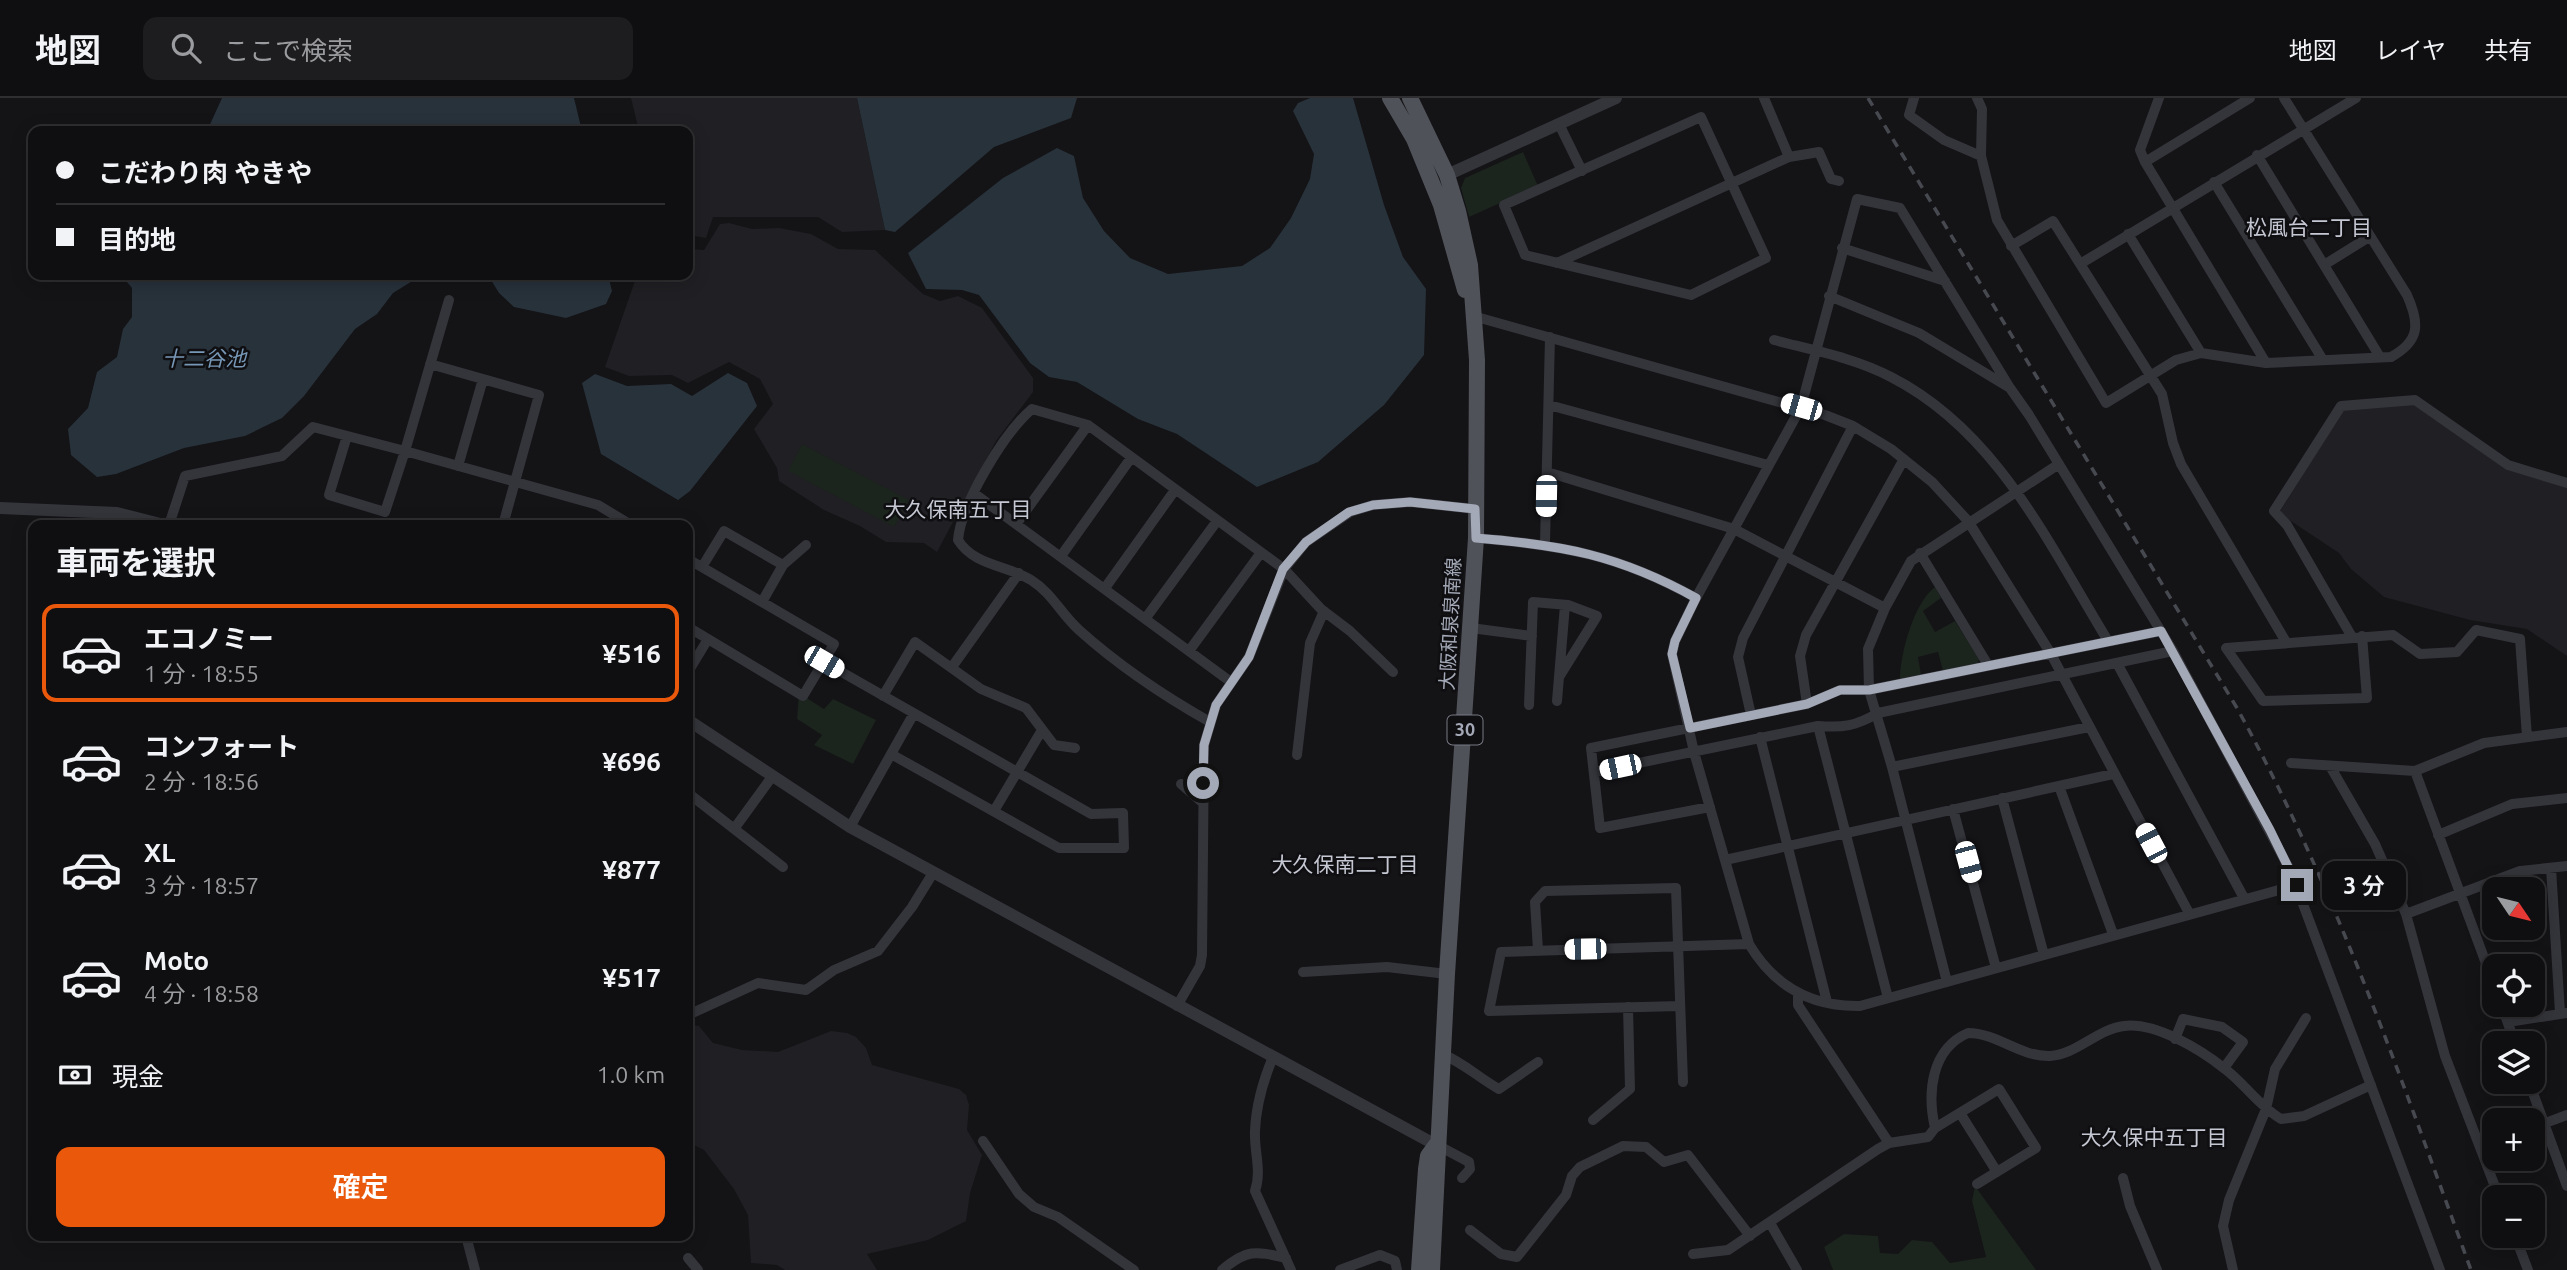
<!DOCTYPE html>
<html lang="ja">
<head>
<meta charset="utf-8">
<style>
  body { margin:0; font-family:Ubuntu,"Noto Sans JP",sans-serif; background:#1d1c1e; color:#f1f3f6; height:100vh; display:flex; flex-direction:column; font-size:26px; white-space:nowrap }
  * { box-sizing:border-box; margin:0 }
  p { font-size:23px; color:#9b9c9f }
  .icon { flex:none; width:38px; height:38px; fill:none; stroke:currentColor; stroke-width:2; stroke-linecap:round; stroke-linejoin:round }
  .map { position:relative; flex:1; overflow:hidden }
  .side { position:absolute; left:28px; top:422px; width:665px; height:721px; display:flex; flex-direction:column; background:#0f0e10; border-radius:14px; box-shadow:0 4px 18px #0003,0 0 0 2px #2f2e30 }
  .side>* { flex:none }
  .guide { position:absolute; left:28px; top:28px; width:665px; height:154px; border-radius:14px; box-shadow:0 4px 18px #0003,0 0 0 2px #2f2e30; display:grid; align-content:center; height:154px; padding:0 28px; background:#0f0e10 }
  .needle { width:46px; rotate:125deg }
  .tools { position:absolute; left:2482px; top:779px; display:grid; gap:14px }
  .tools a { display:grid; place-items:center; width:63px; height:63px; border-radius:14px; background:#0f0e10; box-shadow:0 4px 18px #0003,0 0 0 2px #2f2e30; font-size:35px }
  .end { position:absolute; width:32px; height:32px; margin:-16px; border:9px solid #a4a9b7; background:#111; box-shadow:0 0 0 4px #111 }
  .from { border-radius:50% }
  .bubble { position:absolute; height:49px; border-radius:14px; background:#0f0e10; box-shadow:0 4px 18px #0003,0 0 0 2px #2f2e30; font-size:23px; font-weight:600; line-height:49px; text-align:center }
  .car { position:absolute; width:21px; height:42px; margin:-21px -10px; border-radius:9px; box-shadow:0 0 5px 2px #0007; background:linear-gradient(#fff 24%,#345 0 40%,#fff 0 76%,#345 0 86%,#fff 0) }
  .guide b { display:flex; align-items:center; gap:24px; height:66px; font-size:26px }
  .guide b+b { border-top:2px solid #2f2e30 }
  .guide i { width:18px; height:18px; background:#f1f3f6 }
  ul { padding:0; list-style:none }
  li { display:flex; align-items:center; gap:21px; height:98px; margin:0 14px 10px; padding:0 14px; border:4px solid transparent; border-radius:14px }
  li div { flex:1 }
  li b { display:block; font-size:26px }
  li em { font-style:normal; font-weight:600 }
  li.active { border-color:#ea580c }
  li>.icon { width:63px; height:63px; stroke-width:1.5 }
  h2 { padding:0 28px; font-size:32px; line-height:84px }
  .pay { display:flex; align-items:center; gap:18px; height:77px; padding:0 28px; font-size:26px }
  .pay p { margin-inline-start:auto }
  .action { display:flex; gap:14px; margin-top:auto; padding:14px 28px }
  .action a { flex:1; height:80px; border-radius:14px; background:#ea580c; color:#fff; font-size:28px; font-weight:600; line-height:80px; text-align:center }
  header { display:flex; align-items:center; gap:42px; box-sizing:border-box; height:98px; padding:0 35px; background:#0f0e10; border-bottom:2px solid #2f2e30 }
  header strong { font-size:33px }
  nav { display:flex; gap:38px; margin-inline-start:auto; font-size:24px }
  .search { width:490px; height:63px; background:#1d1c1e; display:flex; align-items:center; gap:18px; box-sizing:border-box; padding:0 24px; border-radius:14px; color:#9b9c9f; font-size:26px }
  .map>svg:first-child { display:block }
  .built { fill:#201f23 }
  .green { fill:#1b241d }
  .water { fill:#28323b }
  .lines { fill:none; stroke-linecap:round; stroke-linejoin:round }
  .minor { stroke:#34353b; stroke-width:10 }
  .tertiary { stroke:#34353b; stroke-width:12 }
  .primary { stroke:#50525a; stroke-width:16 }
  .rail { stroke:#474950; stroke-width:3.5; stroke-dasharray:9 7; stroke-linecap:butt }
  .route { stroke:#a4a9b7; stroke-width:9 }
  .labels { text-anchor:middle; stroke-width:5; stroke-linejoin:round; paint-order:stroke }
  .shield { fill:#0f0e11; stroke:#777a85; stroke-width:2 }
  .shield-label { font-size:18px; font-weight:bold; fill:#a4a9b7 }
  .street-label { font-size:19px; fill:#a4a9b7; stroke:#0f0e11 }
  .neighbourhood-label { font-size:21px; fill:#c5c8d3; stroke:#0f0e11 }
  .water-label { font-size:21px; font-style:italic; fill:#7797b6; stroke:#0f0e11 }
</style>
</head>
<body>
<header>
<strong>地図</strong>
<div class="search"><svg class="icon" aria-label="search" viewBox="0 0 24 24"><circle cx="10" cy="10" r="6"/><path d="M15 15l6 6"/></svg>ここで検索</div>
<nav><a>地図</a><a>レイヤ</a><a>共有</a></nav>
</header>
<div class="map">
<svg width="2567" height="1172" viewBox="0 0 2567 1172">
  <rect width="100%" height="100%" fill="#141316"/>
  <path class="built" d="M631 0H857L885 132 842 134 818 119H713L706 140 688 137V33H639Z
    M729 125 752 131 779 130 811 136 838 151 875 152 923 196 940 203 958 198 982 210 1033 280V294L996 343 937 454 924 445 886 444 860 428 824 412 779 383 777 370 754 331 773 306 760 281 729 264 688 285 672 277 629 278 605 269 637 177H688V151L704 152 720 126Z
    M2414 305 2506 371 2567 390V558L2527 531 2470 522 2384 499 2351 471 2339 455 2279 415 2343 312Z
    M688 926 699 928 713 945 742 952 778 954 831 933 847 935 856 939 866 950 872 967 959 991 966 997 969 1007 967 1032 982 1057 970 1095 966 1123 928 1142 867 1156 877 1172H785L777 1167 751 1165 748 1117 734 1091 704 1052 688 1044Z"/>
  <path class="green" d="M1523 54 1538 88 1469 119 1461 90 1465 80Z
    M802 346 909 402 894 429 788 373Z
    M1935 489 1941 500 1923 513 1935 534 1955 523 1979 561 1978 565 1943 573 1938 554 1918 559 1921 577 1900 581C1900 556 1914 504 1935 489Z
    M799 595 824 611 833 601 876 622 853 666 814 647 822 637 797 621Z
    M1975 1088 2036 1172H1833L1824 1149 1844 1136 1878 1138 1880 1155 1898 1156 1912 1142 1932 1144 1950 1165 1986 1159 1972 1103Z"/>
  <path class="water" d="M222 0H574L582 33H207Z
    M857 0H1077L1071 20 994 49 895 134 885 132Z
    M1310 0H1353L1384 107 1403 159 1426 191 1424 257 1384 307 1318 364 1257 389 1177 336 1138 321 1077 284 1049 279 1030 265 979 197 962 192 926 191 908 155 1003 80 1057 50 1074 58 1083 100 1104 133 1130 160 1168 176 1242 168 1270 150 1291 120 1310 81 1314 56 1293 13 1298 5Z
    M121 177H422L393 195 377 216 355 231 304 298 282 320 245 338 184 350 116 376 97 379 71 357 68 331 88 310 97 274 117 259 123 231 132 219V190Z
    M488 177H608L612 193 606 206 566 220 514 209 499 195Z
    M728 275 747 285 757 308 690 393 678 402 601 356 582 285 595 276 627 288 671 286 692 298Z"/>
  <g class="lines">
    <path class="minor" d="M1914 0 1909 17 1944 42 1981 58
      M1977 0 1982 11 1981 58 1997 122 2106 305 2176 262 2201 255 2266 265 2391 259C2420 243 2420 226 2407 197L2284 0
      M2250 0 2145 64 2266 265
      M1701 19 1766 160 1691 197 1525 157 1504 107Z
      M1559 26 1582 73
      M2257 57 2380 259
      M1789 59 1819 54 1831 81 1839 83
      M2145 64 2140 52 2159 0
      M2214 84 2323 262
      M2128 136 2201 255
      M2011 148 2053 123 2162 296 2173 345 2181 366 2286 544
      M1842 150 1945 183
      M1557 165 1789 59 1764 0
      M2080 166 2356 0
      M2324 167 2369 139
      M1829 198 1919 235 2010 290 2029 317 2173 553 2291 774 2440 1172
      M449 202 405 353 598 407 631 427
      M1473 218 1825 317 1853 328 1891 351 1932 384 1968 423 2051 556 2189 815
      M1774 242C1812 252 1855 260 1891 279 1997 333 2048 445 2108 543
      M430 266 539 297 503 427
      M2010 290 1900 110 1857 101 1801 309 1696 500 1675 543 1672 556 1694 654 1749 846C1774 888 1811 909 1860 908L2297 787
      M1549 307 1768 367
      M458 368 483 281
      M1547 374 1734 431 1885 510
      M975 396 1231 584
      M1017 425 1088 327
      M169 427 185 378 282 358 313 329 405 353 385 414 329 397 347 338
      M1476 440C1562 447 1619 457 1696 500
      M1545 445 1550 239
      M1920 455 1988 567
      M1061 458 1131 360
      M688 461 834 546 803 598 688 529
      M783 467 806 447
      M702 469 724 433 783 467 762 504
      M1105 490 1175 392
      M1145 521 1217 423
      M1471 530 1532 538
      M2362 538 2367 600 2263 603 2226 550 2393 537 2420 556 2457 554 2476 532 2520 541 2527 639
      M2352 539 2287 427 2274 413 2341 308 2415 302 2508 367 2567 385
      M1189 553 1260 456
      M824 564 1091 716 1123 715 1124 750H1059L891 656
      M2118 567 2244 800
      M952 569 1019 475
      M688 574 708 541
      M883 598 915 544 981 591 1026 610 1054 647 1075 650
      M1557 603 1565 507
      M1807 606 1800 558 1806 537 1904 361
      M1529 607 1533 504 1568 507 1597 518 1559 579
      M1751 617 1738 559 1743 540 1853 328
      M1210 624C1164 598 1118 567 1079 532 1061 516 1052 495 1031 482 1007 467 974 468 958 442 961 406 1004 335 1032 311L1088 327 1284 471 1321 511 1350 533 1393 574
      M1818 628 1888 900
      M1760 639 1827 904
      M1297 657 1310 545 1324 513
      M2291 665 2415 673 2484 645 2567 634
      M2330 668 2375 746 2406 816 2445 958 2499 1099
      M1892 669 2089 629
      M2415 673 2494 887
      M1595 674 1818 628C1843 630 1856 628 1878 615L2173 553
      M1181 686 1203 705
      M2059 688 2113 836
      M688 695 783 769
      M2002 700 2044 857
      M1710 709 1600 730 1591 650 1807 606 1840 592H1869L2161 533
      M1953 711 1996 870
      M994 713 1042 632
      M850 729 913 617
      M734 731 771 680
      M2438 737 2512 706 2567 700
      M1725 762 2113 676
      M2551 770 2560 915
      M2406 816 2520 773 2567 768
      M1538 852 1535 804 1545 793 1676 790 1683 984
      M1303 874 1387 869 1447 876
      M1947 884 1892 669 1869 592 1868 551 1885 510 1911 463 2059 366
      M1798 895V907L1889 1045
      M2501 906 2515 945
      M1177 908 1200 868 1202 857 1204 647 1216 607 1249 559 1284 471 1306 444 1350 414 1373 407 1410 404 1475 411
      M1680 908 1489 913 1501 854 1749 846
      M688 917 758 885 806 892 834 872 878 853 912 809 933 775
      M2508 924 2567 915
      M2175 941 2183 921 2222 929 2243 944 2224 970
      M1442 956C1464 965 1479 980 1499 991L1538 964
      M1273 959C1263 983 1256 1007 1255 1033 1254 1054 1262 1073 1255 1093L1291 1172
      M2529 984 2567 1088
      M1960 1015 1997 1074
      M1593 1022 1630 991 1628 909
      M1935 1030C1927 995 1931 951 1968 935 1997 935 2020 959 2050 958 2078 956 2097 931 2124 928 2155 924 2200 951 2225 971 2245 986 2259 1008 2281 1021L2304 1018 2371 987
      M2532 1030 2567 1017
      M983 1043 1019 1096 1034 1109 1058 1119 1134 1172
      M1437 1047 1469 1064 1470 1071 1462 1080
      M2480 1049 2494 1044
      M2123 1080 2130 1108 2157 1172
      M1770 1125 1797 1172
      M1470 1132 1501 1156 1517 1159 1566 1097 1572 1078 1580 1069 1623 1048 1646 1049 1664 1064 1688 1057 1750 1138
      M466 1138 475 1172
      M2515 1138 2528 1172
      M1693 1156 1728 1152 1878 1051 1889 1045 1928 1039 1935 1030 1999 991 2036 1050 1977 1086
      M688 1160 698 1172
      M1222 1172C1247 1151 1255 1153 1286 1160
      M1340 1172 1380 1157 1395 1163 1397 1172
      M2233 1172 2223 1128 2229 1102 2266 1011 2275 971 2306 920"/>
    <path class="tertiary" d="M1447 77 1616 0
      M0 410 117 415 164 427
      M688 622 850 729 1436 1047"/>
    <path class="primary" d="M1390 0 1414 41 1441 107 1465 192
      M1410 0 1447 77 1458 113 1470 167 1477 262 1476 440 1447 876 1432 1172
      M1419 1172 1426 1071 1428 1058 1436 1047"/>
    <path class="rail" d="M1868 0 2237 610C2335 788 2401 981 2471 1172"/>
  </g>
  <g class="lines">
    <path class="route" d="M1203 685 1204 647 1216 607 1249 559 1283 471 1306 444 1349 414 1373 407 1410 404 1475 411 1476 440C1562 447 1619 457 1696 500L1675 543 1672 556 1690 630 1807 606 1840 592H1869L2161 533 2270 732 2297 787"/>
  </g>
  <g class="labels">
    <rect class="shield" x="1447.5" y="617.5" width="35" height="29" rx="5"/>
    <g class="shield-label">
      <text x="1465" y="638">30</text>
    </g>
    <g class="street-label">
      <text transform="translate(1450 526) rotate(-87)" y="7">大阪和泉泉南線</text>
    </g>
    <g class="neighbourhood-label">
      <text x="2309" y="137">松風台二丁目</text>
      <text x="958" y="419">大久保南五丁目</text>
      <text x="1345" y="774">大久保南二丁目</text>
      <text x="2154" y="1047">大久保中五丁目</text>
    </g>
    <g class="water-label">
      <text x="204" y="268">十二谷池</text>
    </g>
  </g>
</svg>
<div class="tools">
<a><svg class="needle" viewBox="-14 -14 28 28"><path d="M0-13l5 13h-10z" fill="#e53935"/><path d="M0 13l5-13h-10z" fill="#9b9c9f"/></svg></a>
<a><svg class="icon" aria-label="locate" viewBox="0 0 24 24"><circle cx="12" cy="12" r="6"/><path d="M12 2v4M12 18v4M2 12h4M18 12h4"/></svg></a>
<a><svg class="icon" aria-label="layers" viewBox="0 0 24 24"><path d="M12 4l9 5-9 5-9-5zM3 14l9 5 9-5"/></svg></a>
<a>+</a>
<a>−</a>
</div>
<i class="end from" style="left:1203px;top:685px"></i>
<i class="end" style="left:2297px;top:787px"></i>
<div class="bubble" style="left:2322px;top:763px;width:84px">3 分</div>
<i class="car" style="left:1801px;top:309px;rotate:286deg"></i>
<i class="car" style="left:1546px;top:398px;rotate:181deg"></i>
<i class="car" style="left:824px;top:564px;rotate:120deg"></i>
<i class="car" style="left:1620px;top:669px;rotate:258deg"></i>
<i class="car" style="left:2151px;top:745px;rotate:332deg"></i>
<i class="car" style="left:1968px;top:764px;rotate:165deg"></i>
<i class="car" style="left:1585px;top:851px;rotate:269deg"></i>
<div class="guide">
<b><i class="from"></i>こだわり肉 やきや</b>
<b><i></i>目的地</b>
</div>
<section class="side">
<h2>車両を選択</h2>
<ul>
<li class="active"><svg class="icon" aria-label="car" viewBox="0 0 24 24"><path d="M5 17H2v-5l4-1 3-4h7l3 4 3 1v5h-3M9 17h6M6 11h13"/><circle cx="7" cy="17" r="2"/><circle cx="17" cy="17" r="2"/></svg><div><b>エコノミー</b><p>1 分 · 18:55</p></div><em>¥516</em></li>
<li><svg class="icon" aria-label="car" viewBox="0 0 24 24"><path d="M5 17H2v-5l4-1 3-4h7l3 4 3 1v5h-3M9 17h6M6 11h13"/><circle cx="7" cy="17" r="2"/><circle cx="17" cy="17" r="2"/></svg><div><b>コンフォート</b><p>2 分 · 18:56</p></div><em>¥696</em></li>
<li><svg class="icon" aria-label="car" viewBox="0 0 24 24"><path d="M5 17H2v-5l4-1 3-4h7l3 4 3 1v5h-3M9 17h6M6 11h13"/><circle cx="7" cy="17" r="2"/><circle cx="17" cy="17" r="2"/></svg><div><b>XL</b><p>3 分 · 18:57</p></div><em>¥877</em></li>
<li><svg class="icon" aria-label="car" viewBox="0 0 24 24"><path d="M5 17H2v-5l4-1 3-4h7l3 4 3 1v5h-3M9 17h6M6 11h13"/><circle cx="7" cy="17" r="2"/><circle cx="17" cy="17" r="2"/></svg><div><b>Moto</b><p>4 分 · 18:58</p></div><em>¥517</em></li>
</ul>
<div class="pay"><svg class="icon" aria-label="cash" viewBox="0 0 24 24"><path d="M3 7h18v10H3z"/><circle cx="12" cy="12" r="2"/></svg>現金<p>1.0 km</p></div>
<div class="action"><a>確定</a></div>
</section>
</div>
</body>
</html>
